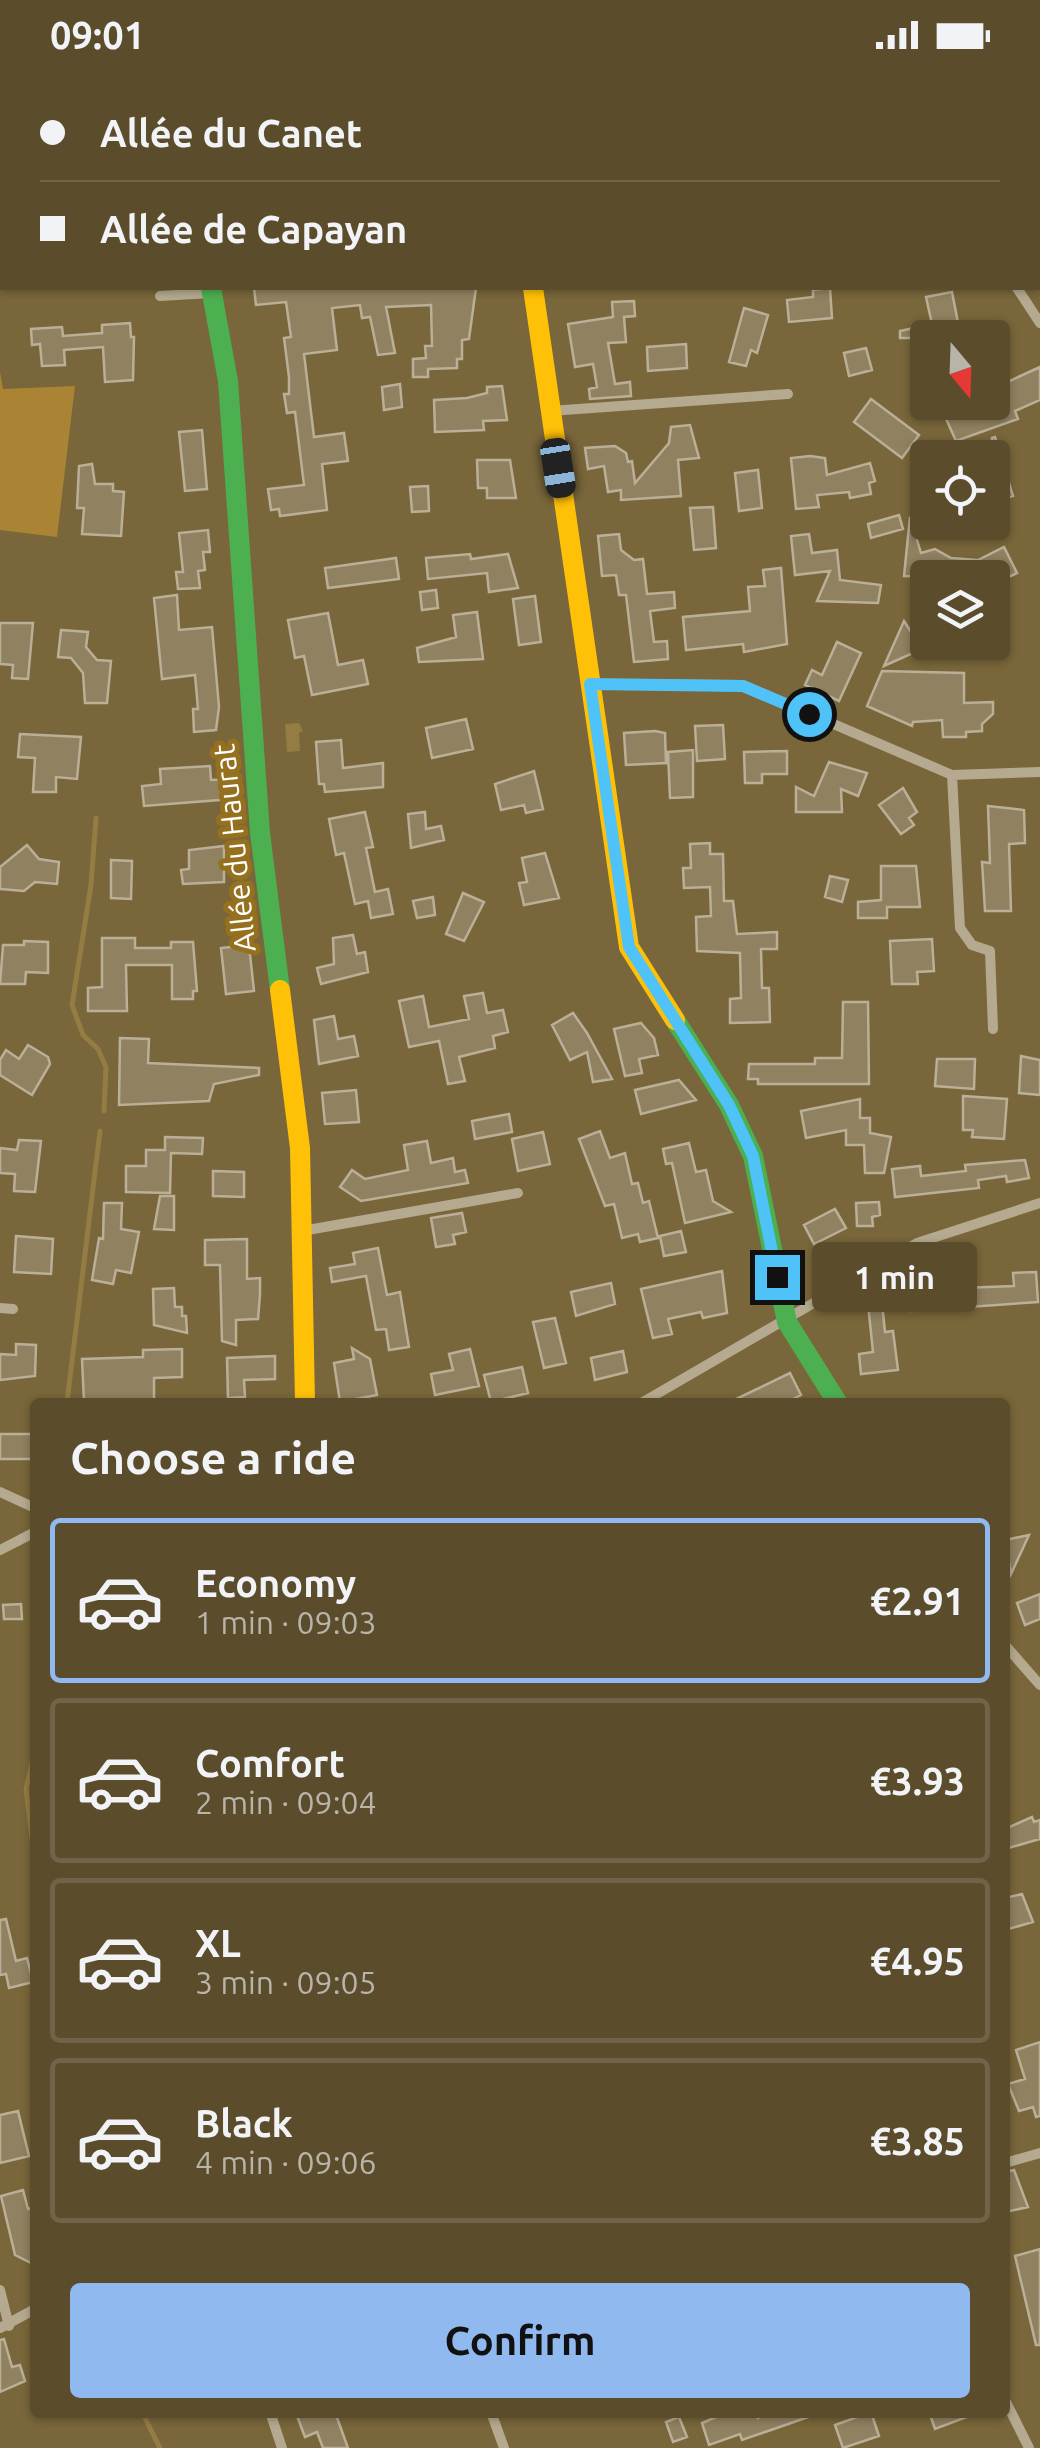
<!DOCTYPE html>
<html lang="en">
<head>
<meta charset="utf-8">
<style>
  body { margin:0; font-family:Ubuntu,sans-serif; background:#615334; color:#f1f3f6; height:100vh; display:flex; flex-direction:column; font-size:38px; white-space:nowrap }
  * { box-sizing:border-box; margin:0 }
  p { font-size:32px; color:#b8b4a9 }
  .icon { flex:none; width:55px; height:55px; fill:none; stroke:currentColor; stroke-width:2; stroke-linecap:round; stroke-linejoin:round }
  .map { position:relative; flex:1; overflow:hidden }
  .side { position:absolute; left:30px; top:1328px; width:980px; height:1020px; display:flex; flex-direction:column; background:#5b4c2c; border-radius:10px; box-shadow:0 2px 8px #0004 }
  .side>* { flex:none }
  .banner { position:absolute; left:0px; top:0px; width:1040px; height:220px; box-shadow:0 2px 8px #0004; display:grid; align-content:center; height:220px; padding:0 40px; background:#5b4c2c }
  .needle { width:65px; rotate:161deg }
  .controls { position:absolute; left:910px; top:250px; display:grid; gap:20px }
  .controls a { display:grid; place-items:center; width:100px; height:100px; border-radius:10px; background:#5b4c2c; box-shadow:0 2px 8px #0004; font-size:50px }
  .end { position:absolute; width:45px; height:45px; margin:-22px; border:12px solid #4fc3f7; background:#111; box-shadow:0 0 0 5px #111 }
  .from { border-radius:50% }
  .bubble { position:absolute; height:70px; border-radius:10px; background:#5b4c2c; box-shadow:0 2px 8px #0004; font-size:32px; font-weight:700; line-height:70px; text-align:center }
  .car { position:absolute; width:30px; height:60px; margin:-30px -15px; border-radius:12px; box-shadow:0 0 8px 2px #0007; background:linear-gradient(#222 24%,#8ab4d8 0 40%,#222 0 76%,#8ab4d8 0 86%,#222 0) }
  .banner b { display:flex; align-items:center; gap:35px; height:95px; font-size:38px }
  .banner b+b { border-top:2px solid #706348 }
  .banner i { width:25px; height:25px; background:#f1f3f6 }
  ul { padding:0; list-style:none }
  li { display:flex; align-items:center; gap:30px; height:165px; margin:0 20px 15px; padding:0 20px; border:5px solid #706348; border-radius:10px }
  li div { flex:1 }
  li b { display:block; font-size:38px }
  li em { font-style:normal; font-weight:700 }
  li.selected { border-color:#90b9f0 }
  li>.icon { width:90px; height:90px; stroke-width:1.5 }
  h2 { padding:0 40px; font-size:45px; line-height:120px }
  .cta { display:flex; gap:20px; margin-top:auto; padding:20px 40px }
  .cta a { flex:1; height:115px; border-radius:10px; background:#90b9f0; color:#111; font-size:40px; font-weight:700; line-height:115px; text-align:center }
  .status { display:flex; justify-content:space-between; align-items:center; height:70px; padding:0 50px; background:#5b4c2c; direction:ltr }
  .status svg { height:28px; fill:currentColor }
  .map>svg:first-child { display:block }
  .green { fill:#aa8434 }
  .water { fill:#947c43 }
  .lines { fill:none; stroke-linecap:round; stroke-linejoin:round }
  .stream { stroke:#947c43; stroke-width:5 }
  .building { fill:#908160; stroke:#baaf97; stroke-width:2.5 }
  .street { stroke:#b5aa8f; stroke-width:10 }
  .fast { stroke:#4caf50; stroke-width:20 }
  .slow { stroke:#ffc107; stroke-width:20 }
  .route { stroke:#4fc3f7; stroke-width:12 }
  .labels { text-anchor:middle; stroke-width:10; stroke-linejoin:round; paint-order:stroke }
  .street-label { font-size:30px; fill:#fff; stroke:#94701f }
</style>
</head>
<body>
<div class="status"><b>09:01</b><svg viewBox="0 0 49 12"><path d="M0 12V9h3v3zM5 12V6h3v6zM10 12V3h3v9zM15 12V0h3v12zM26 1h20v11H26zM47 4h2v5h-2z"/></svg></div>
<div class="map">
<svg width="1040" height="2378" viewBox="0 0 1040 2378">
  <rect width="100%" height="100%" fill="#79663a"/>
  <path class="green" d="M0 302 3 319 75 316 57 467 0 460Z"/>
  <path class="water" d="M299 653 303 661 299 663 300 681 287 682 285 654Z"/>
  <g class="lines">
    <path class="stream" d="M96 748 91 815 72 935 83 965 98 979 106 997 104 1041
      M67 1332 100 1061
      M35 1681 26 1719 35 1793
      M142 2342 160 2378"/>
  </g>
  <path class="building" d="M254 218H476L469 269 462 270V289H457V298L428 299V307H413V289L426 288 425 276H432L431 235 386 237 395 283 378 285 370 247 362 248 360 235 332 238 337 280 304 284 314 367 344 363 348 391 322 394 327 440 280 446 279 439 271 440 268 419 304 415 295 342 287 343 284 324H289V307L284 268 291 267 286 232 256 235Z
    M830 218 832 248 789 252 787 230 813 227V220Z
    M952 222 961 268H928V302L921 303 913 268H900V261L932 254 926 227Z
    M634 231 635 246 624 247 626 272 608 273 615 314 630 312 631 326 590 329 589 319 597 317 593 294 575 297 568 254 613 247 612 232Z
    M744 238 768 245 757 283 751 280 746 296 729 292Z
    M130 253 131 267H134L133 310 105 312 103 277 64 280 65 295 42 296 40 274 32 275 31 259 62 257 63 266 102 263V255Z
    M686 274 687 298 648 301 647 277Z
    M866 278 872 300 849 306 844 283Z
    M1040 297V330L1015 341 1018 349 956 371 943 342 954 337 952 332H992V319Z
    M400 314 402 337 384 340 382 317Z
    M502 316 507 350 483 351 484 360 435 362 434 330 467 328 487 323V317Z
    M871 329 919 365 902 388 854 352Z
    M690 355 699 388 678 390 681 426 621 430V420L608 422 604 396 588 399 585 378 615 376 626 383 628 392 632 391 635 413 669 373 671 357Z
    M202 360 207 419 185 421 179 362Z
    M995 367 1013 426 992 432V368Z
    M810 386 825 388 827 405 870 393 875 411 869 413 871 424 850 428 849 422 817 425 819 437 796 439 791 388Z
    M477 390H510L516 428H487V418H478Z
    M92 394 95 414H113V421L124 422 121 466 82 464 84 438H77L79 396Z
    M758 400 762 438 739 441 735 403Z
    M428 416 429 441 412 442 410 417Z
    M713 437 716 478 694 480 690 438Z
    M899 445 903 459 871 468 868 454Z
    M910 447 921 483 935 479 951 488 978 490 1004 477 1017 503 992 515V508L904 506Z
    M208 460 210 482H203L205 500 198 501 200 518 178 519 176 502H183L179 463Z
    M619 464 621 480 634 490 643 489 647 524 674 522 675 538 650 541 654 572 667 571 668 589 634 592 626 525H619L616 505 602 506 598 466Z
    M809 464 812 483 837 480 840 510 881 515 878 533 817 531 830 501 795 505 791 466Z
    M470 484 471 489 508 484 518 518 489 522 487 503 428 509 426 488Z
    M396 488 399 509 328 518 325 498Z
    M781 498 787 574 744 582 743 574 686 580 683 547 750 541 748 517 765 516 763 500Z
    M436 520 438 538 422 540 420 522Z
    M177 525 179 560 212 557 219 637 216 660 194 662 193 639H198L195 605 162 609 154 528Z
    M535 526 541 572 519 575 513 529Z
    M477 542 483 589 419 592 417 578 456 567 453 545Z
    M328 543 338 595 363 590 368 614 312 625 304 586 295 588 288 550Z
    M904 551 922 579 884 596Z
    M0 553H33L28 609 12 608 13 595 0 594Z
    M61 560 88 562 86 577 97 590 111 591 107 633H85L83 603 71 588 58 587Z
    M837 572 861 583 839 631 805 615 812 600 822 605Z
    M882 601 964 603V633L993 632V644L982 654V661L966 662V667H943L942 650 913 652 912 656 867 636Z
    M466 649 473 679 432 688 426 658Z
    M723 655 725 689 697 691 695 656Z
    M655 661 665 663 666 693 626 695 624 663Z
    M20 664 81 667 77 709 56 707V722H33L35 688 18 687Z
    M341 670 343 698 383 693V717L325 722 324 714H319L316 672Z
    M693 680V727L670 728 668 682Z
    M787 681V704H762V713H745L744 682Z
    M829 692 867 703 858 726 841 719 842 742H796V717L814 726Z
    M210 696 211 710 231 709 232 729 144 736 142 716 161 714 160 699Z
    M534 701 543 739 526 743 524 735 501 740 495 714Z
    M903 718 917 742 909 748 914 755 901 764 879 735Z
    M988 736 1024 740 1025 773 1009 774 1011 841H985L982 792 990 793Z
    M365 742 373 777 366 778 375 822 388 819 393 844 371 848 368 831 355 834 344 783 336 785 329 749Z
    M425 742 426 759 441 756 444 770 411 778 408 744Z
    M710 773V784H723L724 831H733L737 864 777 862V879H761L762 918H769L770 952 730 953V929L741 928 740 883 697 881 696 847 711 846 710 817 684 818 683 798H691L690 774Z
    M27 775 39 789 59 792 57 814 35 812 24 821 0 819V797Z
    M224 776V812L183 814 181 800 189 799V780Z
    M545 783 559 828 524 835 519 813 527 812 522 788Z
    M111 790 132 791 131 829 111 828Z
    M881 796H916L920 837H887V848H858V832L881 830Z
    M830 806 848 810 842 832 825 827Z
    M463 823 484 832 464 871 446 864Z
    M433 827 435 845 417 848 413 831Z
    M353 865 357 884 365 882 368 902 321 914 317 898 334 894 333 868Z
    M102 868H135V878H171V872H193L197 921H193V929H172V895H126L127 941H88V918L102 917Z
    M932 869 934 901 917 902 918 914H892L890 871Z
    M24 871 48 872V903L26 902 25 914H0L3 875H24Z
    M249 875 254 921 226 924 221 878Z
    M483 923 487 943 503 940 508 962 493 966 495 978 459 987 465 1011 448 1014 439 971 409 977 399 931 423 926 429 957 469 949 464 926Z
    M843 932H868L869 1014H758V1009H748L749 994H815V988H842Z
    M573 943 587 963 612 1009 593 1012 587 982 570 990 552 955Z
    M334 946 338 969 354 966 358 986 319 994 314 950Z
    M641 953 654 968 658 985 639 989 642 1003 625 1006 614 959Z
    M120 968 149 969 148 993 259 998V1005L214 1014 209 1031 119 1035Z
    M28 975 48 987 50 994 32 1025 0 1005V990L6 980 19 989Z
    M1021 986 1040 990V1025L1019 1023Z
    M937 989H975L974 1019 935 1016Z
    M679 1010 696 1030 641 1044 635 1020Z
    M356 1020 359 1052 325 1054 322 1023Z
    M963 1026 1007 1029 1004 1069 972 1067 973 1060H963Z
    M860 1029V1048H870V1063L891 1067 884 1103H865L864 1075H846V1060L806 1068 801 1041Z
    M509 1044 512 1062 475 1069 472 1051Z
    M600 1061 610 1088 625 1083 632 1114 638 1113 643 1133 649 1131 658 1168 640 1172 638 1164 622 1168 614 1134 605 1136 579 1069Z
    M543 1062 550 1094 518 1101 512 1069Z
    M165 1067 203 1068 202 1084 171 1083 170 1123 126 1122V1096H146V1080H165Z
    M19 1070 41 1071 35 1122 14 1121 15 1104 0 1103V1078L17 1080Z
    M427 1071 431 1093 453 1088 455 1102 465 1100 468 1113 361 1131 340 1117 352 1100 365 1109 408 1100 404 1075Z
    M689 1073 696 1102 706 1100 713 1131 731 1142 685 1153 672 1093 666 1094 663 1079Z
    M1025 1090 1029 1108 1007 1112 1006 1106 978 1110 979 1118 895 1127 892 1099 920 1096 921 1106 966 1101 965 1095Z
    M213 1101 244 1102V1127L213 1126Z
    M160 1126H174V1160L154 1159Z
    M879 1132 880 1145 872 1147 873 1156H857L856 1133Z
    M104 1133H122L121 1159 139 1162 131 1203 116 1200 113 1214 92 1210 99 1168 103 1169Z
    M835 1139 846 1158 814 1174 804 1155Z
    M462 1143 466 1162 453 1165 455 1174 436 1177 431 1148Z
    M681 1161 686 1182 664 1186 660 1166Z
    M16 1166 53 1169 51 1204 14 1202Z
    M247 1169V1209L260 1208V1224L258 1249 236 1250V1275L222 1271 220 1195H205V1170Z
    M378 1178 387 1225 400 1222 409 1277 389 1280 386 1259 376 1260 366 1206 332 1212 330 1198 355 1194 353 1183Z
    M722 1201 727 1243 703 1248 701 1242 668 1249 672 1264 653 1268 641 1219Z
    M1036 1202 1038 1232 911 1241 907 1222 921 1219 920 1214 939 1210 960 1211 961 1218 1014 1216 1013 1203Z
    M611 1213 615 1234 576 1246 571 1222Z
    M174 1218 175 1237H182V1246H186L187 1263 154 1255 153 1219Z
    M882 1233 885 1262 893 1261 898 1300 861 1304 859 1284 873 1282 868 1234Z
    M555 1248 566 1293 544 1298 533 1252Z
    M16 1274 36 1275 35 1306 0 1310V1284L16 1285Z
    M352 1278 370 1289 377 1325 340 1332 334 1293 354 1289Z
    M182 1279V1307L154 1308V1332H84L82 1289 143 1287V1280Z
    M470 1279 479 1316 435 1325 431 1304 453 1300 449 1284Z
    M623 1281 627 1302 595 1310 591 1288Z
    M275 1286V1309L244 1310 245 1327 228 1328 227 1288Z
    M522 1297 528 1323 491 1332 484 1305Z
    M790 1303 801 1325 787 1332H730Z
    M0 1364H34V1389H0Z
    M1029 1465 1011 1504 1005 1470Z
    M1040 1524V1549L1025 1555 1017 1533Z
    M21 1534 22 1549H4L3 1535Z
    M1032 1747 1034 1752 1040 1750V1769L1005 1779V1759Z
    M1022 1824 1033 1852 1005 1860V1828Z
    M6 1849 16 1891 27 1888 33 1912 9 1918 6 1904 0 1905V1850Z
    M1040 1972V2046L1036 2047 1033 2037 1019 2041 1008 2014 1025 2009 1016 1980Z
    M18 2041 29 2086 0 2093V2045Z
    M1014 2100 1028 2137 1005 2142V2102Z
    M23 2120 28 2139 35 2137V2195L15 2185 1 2126Z
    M1040 2179V2275H1036L1015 2186Z
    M4 2269 12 2297 20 2295 25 2311 0 2322V2270Z
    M308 2342H335L348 2378H323L317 2362 305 2367 297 2346Z
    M728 2342H756L758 2348 772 2342 814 2345 742 2370 740 2364 709 2375 702 2353Z
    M871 2342 879 2366 843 2378 835 2355Z
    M929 2342H975V2344L935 2359Z
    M679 2347 687 2367 673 2372 666 2352Z"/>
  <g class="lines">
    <path class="street" d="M180 0V2
      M519 0 520 2
      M872 0 874 2
      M1017 218 1040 253
      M160 226 211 223
      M550 341 788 324
      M590 614 743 615 952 705 1040 702
      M952 705 960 858 972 875 990 881 993 959
      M302 1161 518 1123
      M0 1238 13 1239
      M643 1332 917 1173 1040 1133
      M0 1422 35 1438
      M0 1480 35 1462
      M1005 1575 1040 1615
      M1005 2093 1040 2083
      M0 2220 9 2256
      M0 2258 35 2239
      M1005 2330 1029 2378
      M270 2342 282 2378
      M491 2342 504 2378"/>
    <path class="fast" d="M211 218 228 311 260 763 280 920
      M675 950 729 1035 753 1086 787 1252 837 1332"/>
    <path class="slow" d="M533 218 629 877 675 950
      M280 920 300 1078 305 1332"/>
  </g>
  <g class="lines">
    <path class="route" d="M777 1207 753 1086 729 1035 629 877 590 614 743 616 809 644"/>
  </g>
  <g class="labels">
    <g class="street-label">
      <text transform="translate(235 778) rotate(-96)" y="10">Allée du Haurat</text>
    </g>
  </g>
</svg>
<div class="controls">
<a><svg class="needle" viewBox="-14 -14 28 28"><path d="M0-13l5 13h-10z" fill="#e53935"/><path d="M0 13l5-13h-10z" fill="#b8b4a9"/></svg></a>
<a><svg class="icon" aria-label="locate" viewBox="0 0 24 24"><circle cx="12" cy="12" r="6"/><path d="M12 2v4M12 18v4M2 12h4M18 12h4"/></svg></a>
<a><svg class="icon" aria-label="layers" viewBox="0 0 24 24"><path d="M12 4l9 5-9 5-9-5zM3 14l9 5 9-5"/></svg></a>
</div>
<i class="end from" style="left:809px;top:644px"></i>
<i class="end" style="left:777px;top:1207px"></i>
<div class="bubble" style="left:812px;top:1172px;width:165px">1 min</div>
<i class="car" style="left:558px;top:398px;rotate:171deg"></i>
<div class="banner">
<b><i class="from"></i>Allée du Canet</b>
<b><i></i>Allée de Capayan</b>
</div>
<section class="side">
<h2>Choose a ride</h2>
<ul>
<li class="selected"><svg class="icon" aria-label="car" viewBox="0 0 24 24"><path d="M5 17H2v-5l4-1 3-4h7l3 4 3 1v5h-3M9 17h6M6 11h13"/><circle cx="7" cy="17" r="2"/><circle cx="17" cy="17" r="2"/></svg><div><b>Economy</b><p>1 min · 09:03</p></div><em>€2.91</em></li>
<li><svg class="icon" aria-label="car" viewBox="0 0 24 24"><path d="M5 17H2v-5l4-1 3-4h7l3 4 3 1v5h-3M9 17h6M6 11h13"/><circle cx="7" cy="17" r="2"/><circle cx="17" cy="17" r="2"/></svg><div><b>Comfort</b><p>2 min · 09:04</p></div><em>€3.93</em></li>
<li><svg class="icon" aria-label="car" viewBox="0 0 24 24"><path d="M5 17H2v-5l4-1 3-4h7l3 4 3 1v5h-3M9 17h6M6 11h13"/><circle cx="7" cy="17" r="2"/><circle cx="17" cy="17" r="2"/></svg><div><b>XL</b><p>3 min · 09:05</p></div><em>€4.95</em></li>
<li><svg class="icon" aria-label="car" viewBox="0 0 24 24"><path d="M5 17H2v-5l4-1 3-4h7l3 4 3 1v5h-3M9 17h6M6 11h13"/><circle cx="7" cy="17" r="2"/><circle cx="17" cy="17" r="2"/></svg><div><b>Black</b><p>4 min · 09:06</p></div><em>€3.85</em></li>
</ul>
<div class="cta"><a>Confirm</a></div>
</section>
</div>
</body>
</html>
